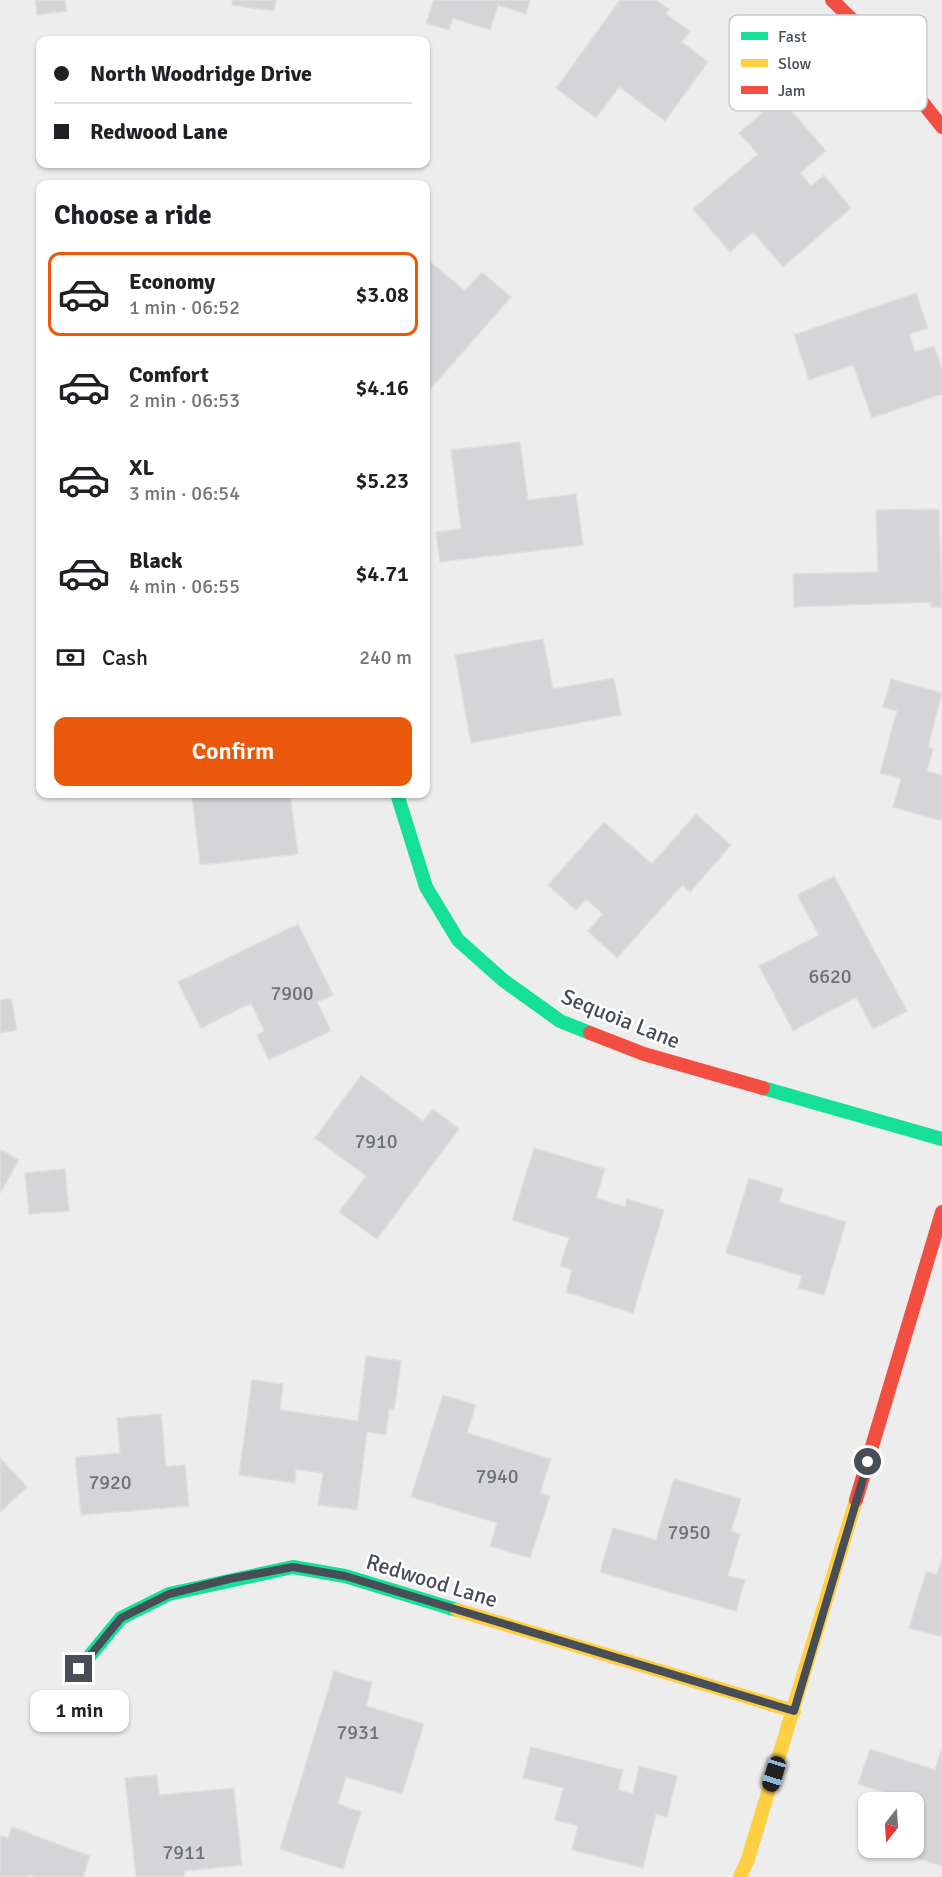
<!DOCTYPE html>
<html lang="en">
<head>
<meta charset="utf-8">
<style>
  body { margin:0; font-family:Signika,sans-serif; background:#f6f6f6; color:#202124; height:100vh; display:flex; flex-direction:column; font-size:22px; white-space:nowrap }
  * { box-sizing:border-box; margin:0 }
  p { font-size:20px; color:#757577 }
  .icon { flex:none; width:33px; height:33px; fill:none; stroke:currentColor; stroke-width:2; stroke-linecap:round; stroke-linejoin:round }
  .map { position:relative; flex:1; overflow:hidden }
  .sheet { position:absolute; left:36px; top:180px; width:394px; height:618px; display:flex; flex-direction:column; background:#fff; border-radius:12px; box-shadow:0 2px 4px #0004 }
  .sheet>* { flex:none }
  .banner { position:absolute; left:36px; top:36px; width:394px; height:132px; border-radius:12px; box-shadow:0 2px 4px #0004; display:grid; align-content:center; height:132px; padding:0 18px; background:#fff }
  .needle { width:39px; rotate:197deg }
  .buttons { position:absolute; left:858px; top:1792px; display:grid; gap:12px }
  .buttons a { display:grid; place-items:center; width:66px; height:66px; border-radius:12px; background:#fff; box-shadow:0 2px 4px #0004; font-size:30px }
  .end { position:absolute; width:27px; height:27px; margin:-14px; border:8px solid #474e57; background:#fff; box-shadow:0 0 0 3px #fff }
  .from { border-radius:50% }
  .bubble { position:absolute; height:42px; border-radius:12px; background:#fff; box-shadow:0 2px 4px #0004; font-size:20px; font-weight:600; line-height:42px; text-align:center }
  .car { position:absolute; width:18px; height:36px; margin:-18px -9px; border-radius:8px; box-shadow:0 0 4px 2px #0007; background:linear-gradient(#222 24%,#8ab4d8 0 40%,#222 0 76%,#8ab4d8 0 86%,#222 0) }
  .banner b { display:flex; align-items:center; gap:21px; height:57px; font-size:22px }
  .banner b+b { border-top:2px solid #e0e0e0 }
  .banner i { width:15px; height:15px; background:#202124 }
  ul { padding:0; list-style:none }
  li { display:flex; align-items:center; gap:18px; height:84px; margin:0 12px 9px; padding:0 6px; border:3px solid transparent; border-radius:12px }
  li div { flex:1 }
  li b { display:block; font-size:22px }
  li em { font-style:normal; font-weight:600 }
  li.on { border-color:#ea580c }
  li>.icon { width:54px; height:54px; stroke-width:1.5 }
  h2 { padding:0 18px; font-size:27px; line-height:72px }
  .pay { display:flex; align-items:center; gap:15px; height:66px; padding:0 18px; font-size:22px }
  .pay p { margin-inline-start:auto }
  .action { display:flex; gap:12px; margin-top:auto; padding:12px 18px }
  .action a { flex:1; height:69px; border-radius:12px; background:#ea580c; color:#fff; font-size:24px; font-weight:600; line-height:69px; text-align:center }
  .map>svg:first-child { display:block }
  .building { fill:#d5d5d7; stroke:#dfdfe0; stroke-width:1.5 }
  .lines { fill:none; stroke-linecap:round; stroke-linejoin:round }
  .fast { stroke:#16e098; stroke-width:14 }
  .slow { stroke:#ffcf43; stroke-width:14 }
  .jam { stroke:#f24e42; stroke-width:14 }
  .route { stroke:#474e57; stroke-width:8 }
  .labels { text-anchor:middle; stroke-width:5; stroke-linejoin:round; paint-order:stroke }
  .number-label { font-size:20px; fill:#6c7178 }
  .street-label { font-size:22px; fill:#474e57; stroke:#fff }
  .key { fill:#fff; stroke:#c8cacd; stroke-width:1.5 }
  .key-label { font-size:16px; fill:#474e57 }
</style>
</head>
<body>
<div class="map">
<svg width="942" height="1877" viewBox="0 0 942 1877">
  <rect width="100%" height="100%" fill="#eeeded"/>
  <path class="building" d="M35 0H65L67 11 37 15Z
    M233 0H276L274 11 232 5Z
    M434 0H530L526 14 498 5 490 30 453 18 449 30 426 23Z
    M620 0H656L669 9 666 14 690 31 682 42 708 62 665 121 619 87 596 118 556 88Z
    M780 98 826 151 800 173 811 186 824 175 851 208 783 267 753 232 730 252 693 209 758 154 739 133Z
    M426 258 465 291 482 272 511 297 426 394Z
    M916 293 928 328 909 334 915 352 934 346 942 369V394L872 418 853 365 809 380 794 335Z
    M520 442 528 500 576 494 583 545 440 562 436 532 461 529 451 450Z
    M939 509 942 607H931V602L794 607 793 574 878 572 876 510Z
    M543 639 553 689 614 678 621 715 471 743 455 655Z
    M891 679 942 693 928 747 933 749 927 771 942 775V821L893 807 901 779 880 773 897 711 883 707Z
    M192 794H290L298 854 200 865Z
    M696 814 731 845 690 892 682 885 617 958 588 931 603 914 586 899 576 910 548 885 604 822 652 864Z
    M834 876 907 1011 873 1029 856 997 793 1031 759 966 819 935 797 895Z
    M298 924 333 995 317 1002 331 1031 269 1060 257 1035 264 1031 251 1003 201 1028 178 982Z
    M11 998 17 1030 0 1033V1000Z
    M361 1075 423 1121 433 1109 459 1129 377 1239 339 1212 366 1176 315 1138Z
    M534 1148 605 1169 596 1198 625 1207 627 1199 664 1210 633 1313 566 1292 572 1270 560 1266 569 1238 512 1220Z
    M0 1149 19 1160 0 1193Z
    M65 1169 69 1211 29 1214 25 1173Z
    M749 1178 783 1189 779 1202 846 1222 824 1295 798 1288 802 1276 726 1253Z
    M366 1356 401 1361 394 1410 389 1409 386 1435 367 1432 357 1510 318 1505 323 1473 296 1469 295 1483 239 1475 252 1380 283 1384 280 1410 358 1421Z
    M443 1395 476 1405 467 1433 551 1459 540 1493 550 1496 530 1558 490 1546 497 1523 411 1497Z
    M161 1414 166 1467 185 1465 189 1506 81 1515 75 1457 120 1453 117 1418Z
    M0 1458 27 1487 0 1512Z
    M674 1479 741 1499 731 1531 740 1534 728 1576 745 1580 736 1611 600 1572 613 1528 656 1540Z
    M942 1558V1637L909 1628 926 1572 937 1575Z
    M334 1671 372 1683 366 1706 424 1724 402 1794 346 1777 338 1804 361 1812 343 1869 280 1849Z
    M531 1747 623 1770 618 1790 633 1794 639 1766 677 1776 667 1817 656 1814 643 1868 572 1850 578 1826 555 1820 563 1788 523 1778Z
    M942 1748V1866L885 1848H914V1803H889L892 1795 858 1784 870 1749 935 1770Z
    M157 1775 159 1795 234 1788 242 1865 184 1871 185 1877H136L125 1778Z
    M12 1827 90 1856 83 1877H36L28 1874 27 1877H0V1835L8 1838Z"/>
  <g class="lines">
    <path class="fast" d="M397 794 426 887 458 940 503 980 560 1021 590 1033
      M763 1088 942 1139
      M79 1669 121 1618 169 1594 293 1567 345 1576 457 1610"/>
    <path class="slow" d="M457 1610 794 1711
      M740 1877 748 1859 856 1500"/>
    <path class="jam" d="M832 0 873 40 942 127
      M590 1033 644 1054 763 1088
      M856 1500 942 1212"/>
  </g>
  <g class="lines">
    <path class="route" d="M79 1669 121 1618 169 1594 229 1579 293 1567 345 1576 794 1711 868 1462"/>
  </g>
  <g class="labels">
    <g class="number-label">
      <text x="830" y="983">6620</text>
      <text x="292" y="1000">7900</text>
      <text x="376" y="1148">7910</text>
      <text x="497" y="1483">7940</text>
      <text x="110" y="1489">7920</text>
      <text x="689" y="1539">7950</text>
      <text x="358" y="1739">7931</text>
      <text x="184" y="1859">7911</text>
    </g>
    <g class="street-label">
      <text transform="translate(621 1018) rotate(22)" y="8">Sequoia Lane</text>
      <text transform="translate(432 1580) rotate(17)" y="8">Redwood Lane</text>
    </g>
  </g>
  <rect x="729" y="15" width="198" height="96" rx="9" class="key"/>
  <rect x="741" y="32" width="27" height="8" fill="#16e098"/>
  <rect x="741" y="59" width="27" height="8" fill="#ffcf43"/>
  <rect x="741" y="86" width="27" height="8" fill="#f24e42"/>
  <g class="key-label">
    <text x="778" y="42">Fast</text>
    <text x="778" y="69">Slow</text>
    <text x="778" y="96">Jam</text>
  </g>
</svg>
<div class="buttons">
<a><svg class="needle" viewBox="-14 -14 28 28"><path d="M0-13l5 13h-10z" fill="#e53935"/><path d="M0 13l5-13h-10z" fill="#757577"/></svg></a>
</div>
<i class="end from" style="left:868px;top:1462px"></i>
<i class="end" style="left:79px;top:1669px"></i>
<div class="bubble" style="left:30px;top:1690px;width:99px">1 min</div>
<i class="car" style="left:774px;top:1774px;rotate:197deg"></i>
<div class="banner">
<b><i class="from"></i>North Woodridge Drive</b>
<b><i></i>Redwood Lane</b>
</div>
<section class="sheet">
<h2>Choose a ride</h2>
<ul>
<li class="on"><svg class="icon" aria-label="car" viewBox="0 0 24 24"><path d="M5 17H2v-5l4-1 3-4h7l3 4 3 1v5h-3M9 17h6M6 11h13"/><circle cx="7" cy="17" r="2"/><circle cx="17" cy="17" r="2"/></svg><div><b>Economy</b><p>1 min · 06:52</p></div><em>$3.08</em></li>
<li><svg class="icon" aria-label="car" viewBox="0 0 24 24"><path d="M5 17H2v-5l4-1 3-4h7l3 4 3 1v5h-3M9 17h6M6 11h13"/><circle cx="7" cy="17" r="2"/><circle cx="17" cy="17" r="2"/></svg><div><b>Comfort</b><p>2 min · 06:53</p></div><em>$4.16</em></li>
<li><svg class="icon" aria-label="car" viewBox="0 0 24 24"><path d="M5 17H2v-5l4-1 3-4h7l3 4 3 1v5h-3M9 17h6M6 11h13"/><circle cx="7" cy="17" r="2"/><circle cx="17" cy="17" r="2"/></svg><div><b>XL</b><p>3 min · 06:54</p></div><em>$5.23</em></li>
<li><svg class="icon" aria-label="car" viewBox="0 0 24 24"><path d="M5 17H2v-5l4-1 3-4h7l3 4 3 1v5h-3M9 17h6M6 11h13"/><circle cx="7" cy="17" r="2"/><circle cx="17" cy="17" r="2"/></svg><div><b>Black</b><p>4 min · 06:55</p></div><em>$4.71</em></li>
</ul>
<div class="pay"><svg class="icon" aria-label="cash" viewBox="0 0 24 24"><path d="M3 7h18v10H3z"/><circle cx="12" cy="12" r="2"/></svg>Cash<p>240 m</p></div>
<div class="action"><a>Confirm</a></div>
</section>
</div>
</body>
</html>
